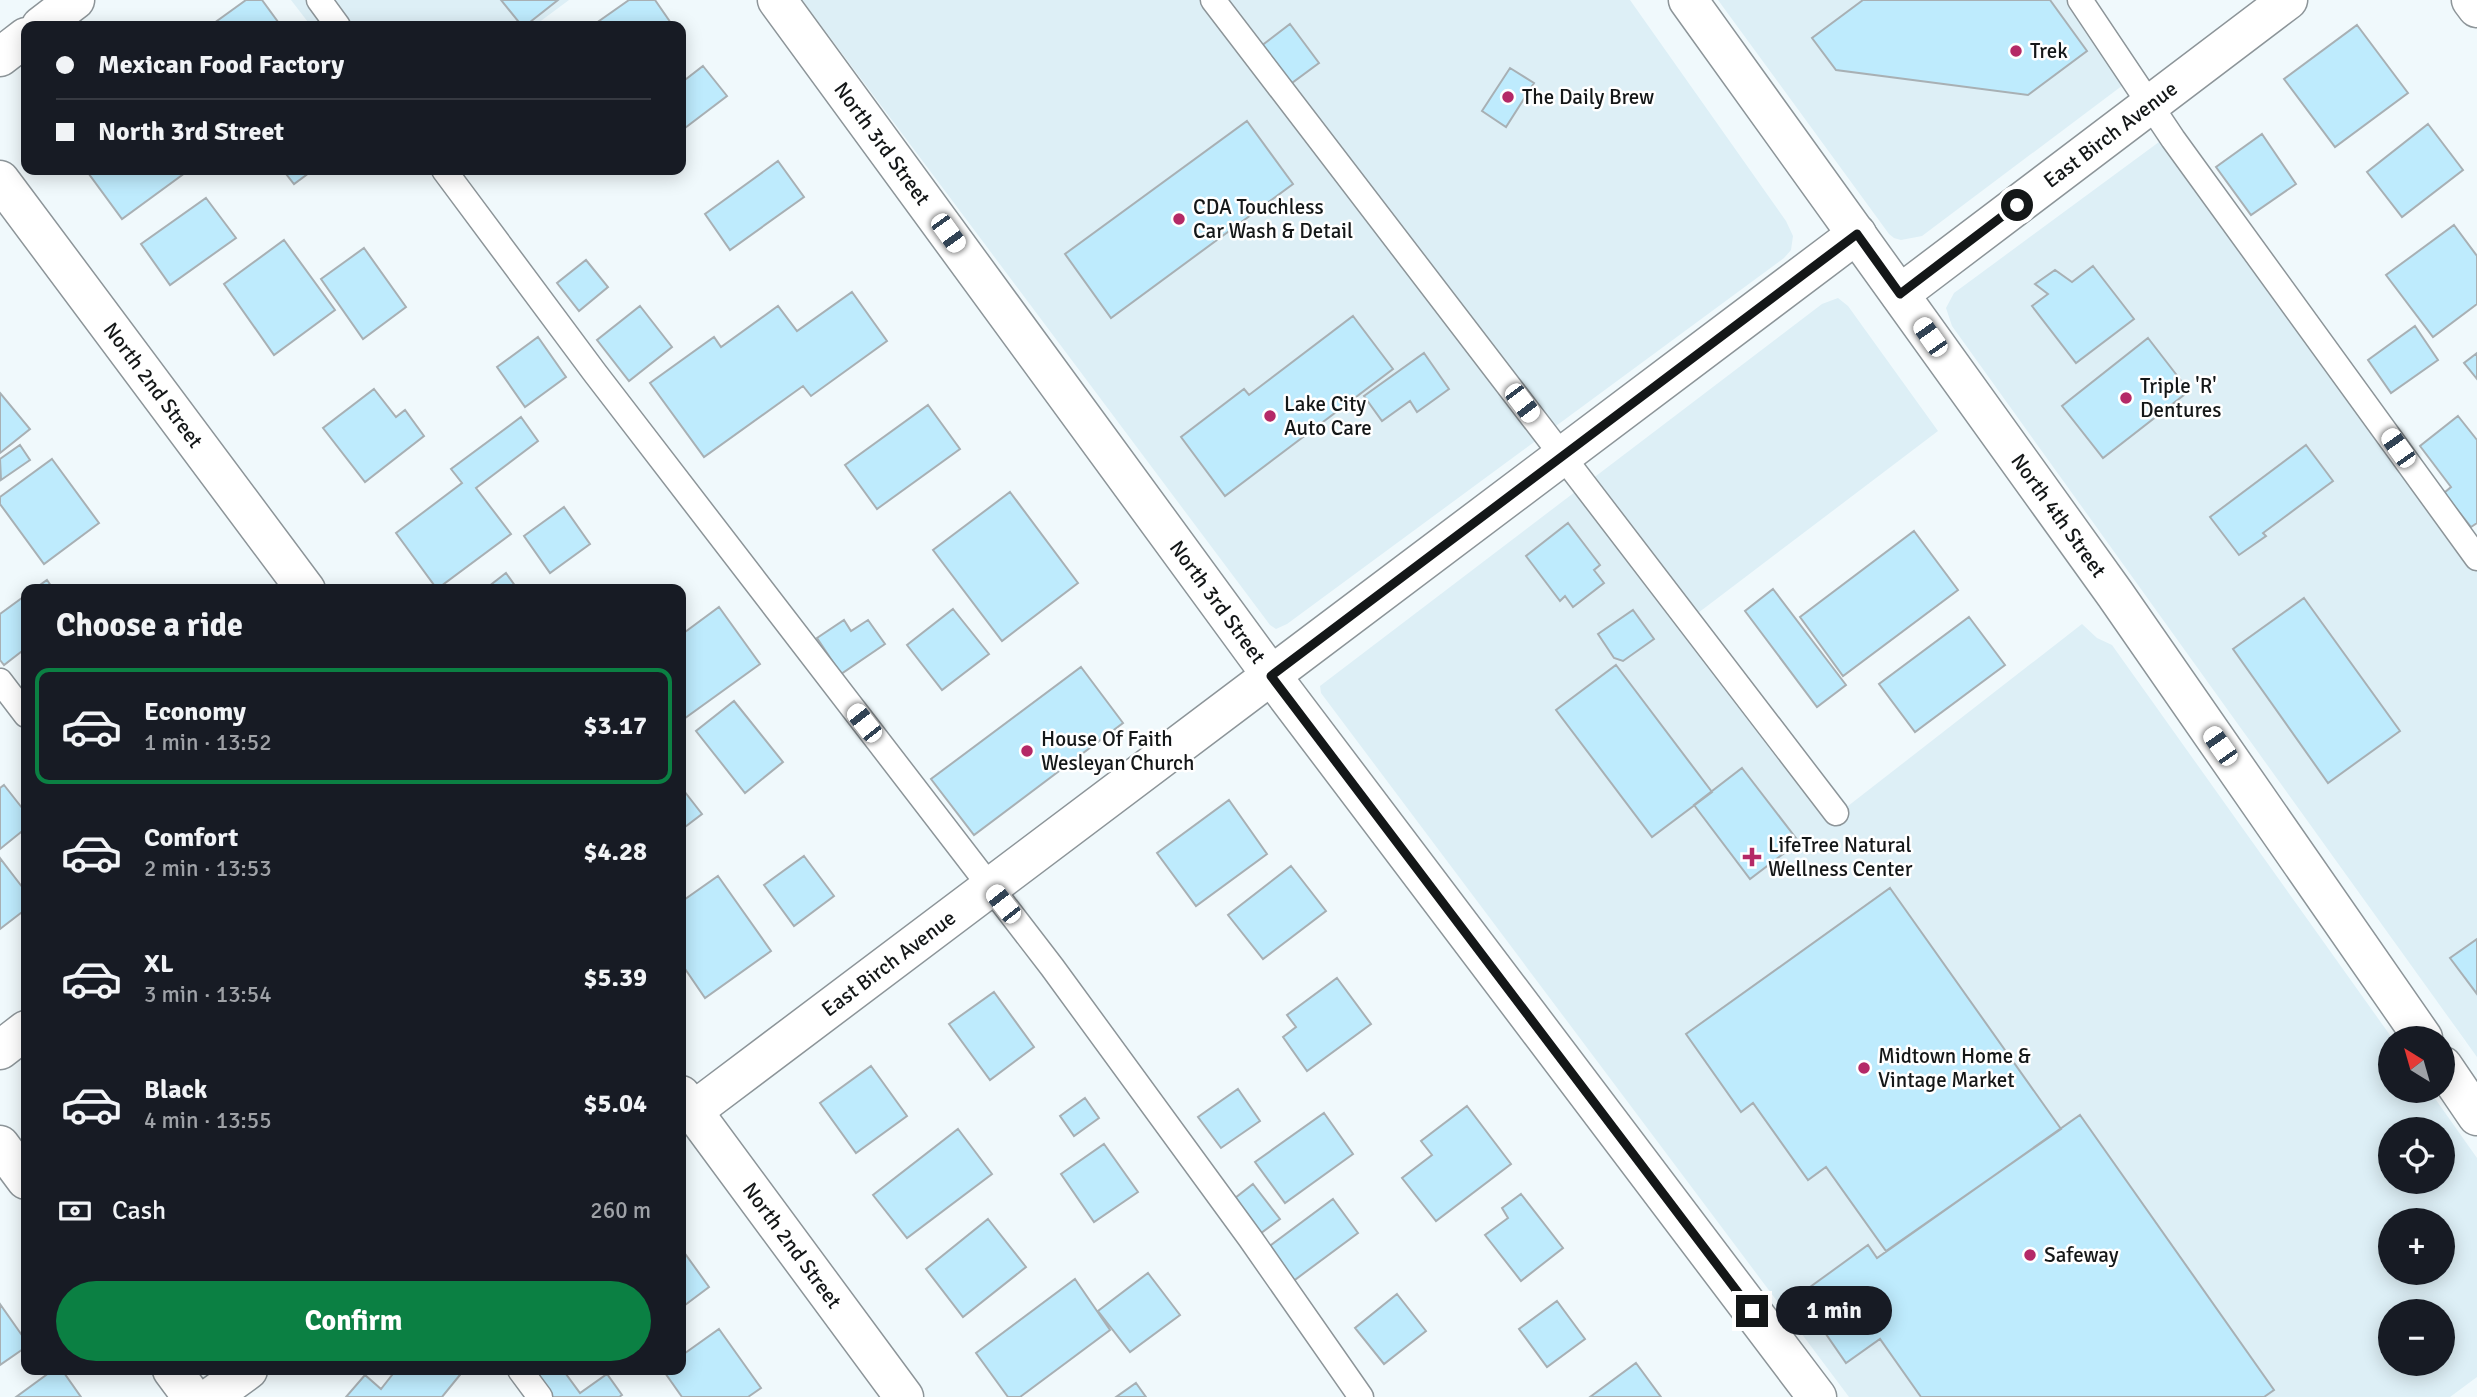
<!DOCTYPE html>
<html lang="en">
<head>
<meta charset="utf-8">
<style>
  body { margin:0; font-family:Signika,sans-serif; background:#242831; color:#f1f3f6; height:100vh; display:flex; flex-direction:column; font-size:26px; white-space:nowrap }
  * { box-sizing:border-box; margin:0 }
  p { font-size:23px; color:#9ea1a6 }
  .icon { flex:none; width:38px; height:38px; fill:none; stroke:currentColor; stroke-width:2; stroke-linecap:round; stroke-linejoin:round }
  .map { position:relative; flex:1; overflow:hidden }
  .details { position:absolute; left:21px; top:584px; width:665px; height:791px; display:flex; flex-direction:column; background:#171b24; border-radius:14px; box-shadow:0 4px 18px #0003 }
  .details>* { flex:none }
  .banner { position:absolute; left:21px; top:21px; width:665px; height:154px; border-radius:14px; box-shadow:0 4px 18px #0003; display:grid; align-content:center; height:154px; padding:0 35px; background:#171b24 }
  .needle { width:46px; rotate:323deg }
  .buttons { position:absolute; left:2378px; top:1026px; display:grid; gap:14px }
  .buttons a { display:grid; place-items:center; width:77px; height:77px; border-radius:50%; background:#171b24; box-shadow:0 4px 18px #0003; font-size:35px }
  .end { position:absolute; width:32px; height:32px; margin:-16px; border:9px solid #141718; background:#fff; box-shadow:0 0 0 4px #fff }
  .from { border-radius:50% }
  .bubble { position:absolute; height:49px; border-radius:24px; background:#171b24; box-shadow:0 4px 18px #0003; font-size:23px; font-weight:700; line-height:49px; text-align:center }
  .car { position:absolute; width:21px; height:42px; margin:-21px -10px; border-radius:9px; box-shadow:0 0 5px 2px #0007; background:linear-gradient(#fff 24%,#345 0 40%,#fff 0 76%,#345 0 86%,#fff 0) }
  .banner b { display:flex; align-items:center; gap:24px; height:66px; font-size:26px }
  .banner b+b { border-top:2px solid #363941 }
  .banner i { width:18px; height:18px; background:#f1f3f6 }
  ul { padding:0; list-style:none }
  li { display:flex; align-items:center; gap:21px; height:116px; margin:0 14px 10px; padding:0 21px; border:4px solid transparent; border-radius:14px }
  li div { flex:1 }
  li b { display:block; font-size:26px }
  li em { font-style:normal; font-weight:700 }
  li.active { border-color:#0b8043 }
  li>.icon { width:63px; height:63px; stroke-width:1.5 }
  h2 { padding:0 35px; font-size:32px; line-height:84px }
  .pay { display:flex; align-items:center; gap:18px; height:77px; padding:0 35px; font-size:26px }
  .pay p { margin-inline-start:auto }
  .primary-button { display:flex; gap:14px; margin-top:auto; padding:14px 35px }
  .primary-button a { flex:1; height:80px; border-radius:42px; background:#0b8043; color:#fff; font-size:28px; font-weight:700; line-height:80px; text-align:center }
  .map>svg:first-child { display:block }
  .built { fill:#ddeff6; fill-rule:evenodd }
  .building { fill:#beebfd; stroke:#a8b0b4; stroke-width:2 }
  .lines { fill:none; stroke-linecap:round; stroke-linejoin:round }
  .lane-casing { stroke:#8d9599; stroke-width:27 }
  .street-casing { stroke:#8d9599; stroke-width:41 }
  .secondary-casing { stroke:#8d9599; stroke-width:41 }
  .lane { stroke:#fff; stroke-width:24 }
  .street { stroke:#fff; stroke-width:38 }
  .secondary { stroke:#fff; stroke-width:38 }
  .route { stroke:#141718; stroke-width:9 }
  .poi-dot { fill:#b42967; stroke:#fff; stroke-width:2.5 }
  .labels { text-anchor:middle; stroke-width:5; stroke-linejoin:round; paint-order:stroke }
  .poi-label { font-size:21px; fill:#141718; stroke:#fff; text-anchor:start }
  .street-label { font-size:21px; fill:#141718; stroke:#fff }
</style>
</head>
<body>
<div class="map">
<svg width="2477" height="1397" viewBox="0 0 2477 1397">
  <rect width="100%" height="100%" fill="#f0f9fc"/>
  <path class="built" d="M291 0H569L534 26H311Z
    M802 0H1630L1786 221 1793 236 1791 250 1784 258 1287 624 1276 629 1270 625Z
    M1718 0H2094L2143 70 1922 236 1901 240 1894 238 1889 234Z
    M2178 128 2477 543V1057L1952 326 1946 308 1954 293Z
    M1838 298 1848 306 1938 431 1698 613 1848 806 2082 624 2097 638 2112 645 2392 1038 2390 1090H2429L2477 1158V1377L2450 1397H1849L1321 693 1320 686 1822 304ZM2390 1129H2443V1181H2390ZM2390 1220H2443V1272H2390ZM2390 1311H2443V1363H2390Z"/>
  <path class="building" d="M246 0H262L281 26H210Z
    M501 0H558L525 26H522Z
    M629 0H655L673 26H592Z
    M1863 0H2050L2087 51 2028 95 1836 70 1812 38Z
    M1290 24 1319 63 1281 91 1252 53Z
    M2357 25 2408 93 2335 147 2284 79Z
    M703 66 727 96 681 131V83Z
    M1510 68 1534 83 1506 127 1482 111Z
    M1247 121 1293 184 1111 318 1065 254Z
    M2428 124 2463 170 2402 217 2367 172Z
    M2262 134 2296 184 2251 215 2216 167Z
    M778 161 804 197 730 250 705 214Z
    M86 170H189L122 219Z
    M283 170H313L294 184Z
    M206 198 236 238 170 285 141 244Z
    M2454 225 2477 256V304L2433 337 2386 275Z
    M284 240 335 310 274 355 224 284Z
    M364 248 406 307 363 339 321 279Z
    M586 260 608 287 579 311 557 283Z
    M2093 266 2134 319 2076 363 2032 306 2048 294 2035 284 2055 270 2072 282Z
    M852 292 887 341 811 396 803 386 704 457 650 383 714 337 721 347 778 306 797 331Z
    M640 306 672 347 629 381 597 340Z
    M1353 316 1393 369 1225 496 1181 437 1244 389 1249 395Z
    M2415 326 2438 360 2391 393 2368 360Z
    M538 337 566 377 525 407 497 367Z
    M2148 338 2189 391 2103 458 2062 406Z
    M1424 353 1449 389 1417 412 1410 401 1382 421 1364 396Z
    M2477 353V379L2464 363Z
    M374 389 396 417 405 410 424 436 365 482 323 428Z
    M0 393 30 429 0 453Z
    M928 405 960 449 877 509 845 465Z
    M2458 416 2477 440V523L2471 527 2444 493 2451 487 2420 446Z
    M521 417 538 441 476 488 511 534 437 589 396 533 462 483 451 469Z
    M20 445 30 460 1 480 0 459Z
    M2306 445 2333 481 2263 533 2266 536 2239 555 2210 517Z
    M52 459 99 523 44 564 0 504V497Z
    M1010 492 1078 583 1002 641 933 550Z
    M564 507 590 544 550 573 524 536Z
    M1568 523 1600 565 1594 570 1604 583 1573 607 1565 596 1560 601 1526 556Z
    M1914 531 1958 590 1843 676 1800 617Z
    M506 573 518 590H484Z
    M47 580 54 590H33Z
    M1773 589 1846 685 1817 707 1745 611Z
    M26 595V648L4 665 0 660V614Z
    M2304 598 2400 731 2328 783 2233 649Z
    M719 607 760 664 681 721V635Z
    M953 609 989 654 942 690 907 645Z
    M1633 610 1654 639 1623 661 1614 658 1598 634Z
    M1969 617 2005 665 1915 732 1879 684Z
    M844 620 851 631 868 620 885 644 841 674 817 638Z
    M1616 665 1712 792 1652 837 1556 710Z
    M1081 667 1123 723 974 835 931 779Z
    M734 701 783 762 745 793 696 731Z
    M1742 768 1799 842 1750 879 1694 805Z
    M4 785 26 813V828L0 849V788Z
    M681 787 702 814 681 830Z
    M1229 800 1267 854 1196 906 1157 853Z
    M804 856 834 896 794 926 764 885Z
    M0 858 26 892V909L0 929Z
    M1291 866 1326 911 1263 959 1228 915Z
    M718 876 771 951 705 998 681 963V902Z
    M1890 888 2061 1129 1886 1251 1826 1167 1808 1180 1753 1103 1741 1112 1686 1034Z
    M2477 939V994L2450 958Z
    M1337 978 1371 1024 1307 1071 1283 1037 1296 1027 1287 1015Z
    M994 992 1034 1047 990 1080 949 1024Z
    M871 1066 907 1116 856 1153 820 1103Z
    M1238 1089 1260 1121 1221 1148 1198 1117Z
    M1085 1098 1099 1118 1074 1136 1060 1116Z
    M1467 1106 1511 1164 1436 1221 1402 1178 1432 1155 1421 1141Z
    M1324 1113 1353 1154 1285 1203 1255 1162Z
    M2080 1115 2274 1390 2264 1397H1921L1880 1339 1846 1363 1799 1295 1868 1245 1877 1258Z
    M958 1129 992 1174 907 1238 873 1195Z
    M1104 1144 1138 1192 1094 1222 1061 1174Z
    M1253 1184 1280 1219 1257 1236 1230 1202Z
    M1521 1194 1563 1248 1521 1281 1485 1235 1508 1218 1502 1208Z
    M1333 1199 1358 1233 1288 1285 1263 1251Z
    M988 1219 1026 1267 963 1317 926 1269Z
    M681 1248 709 1287 681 1308Z
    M1148 1273 1180 1315 1130 1352 1098 1311Z
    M1075 1279 1110 1330 1020 1397H1008L976 1353Z
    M1397 1294 1426 1331 1384 1364 1355 1328Z
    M1557 1301 1585 1339 1547 1367 1519 1329Z
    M0 1304 26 1341V1347L0 1365Z
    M719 1329 761 1388 748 1397H682L663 1370H681V1356Z
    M1636 1363 1661 1397H1590Z
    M53 1370H62L81 1397H16Z
    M396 1370H464L442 1397H346L365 1375 381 1389Z
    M546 1370H563L580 1393 607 1374 622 1395 619 1397H547L534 1379Z
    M1136 1383 1146 1397H1116Z"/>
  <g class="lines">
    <defs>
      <path id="lane" d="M319 0 338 26
        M1213 0 1836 813
        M2080 0 2173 139 2477 558
        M444 170 595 373 1052 967 1250 1238 1361 1397
        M0 681 26 715
        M520 1370 540 1397"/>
      <g id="street">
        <path d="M2471 0 2477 8"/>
        <path id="s1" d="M0 180 306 590"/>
        <path id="s2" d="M1900 294 2288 0"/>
        <path d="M0 1050 26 1030"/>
        <path id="s3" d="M681 1095 904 1397"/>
        <path id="s4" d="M693 1111 1857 234"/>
        <path d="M0 1145 26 1180"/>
        <path d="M172 1370 192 1397"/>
        <path d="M211 1397 248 1370"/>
      </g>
      <g id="secondary">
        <path id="s5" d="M777 0 1271 675 1817 1397"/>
        <path id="s6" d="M1688 0 2115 594 2423 1038"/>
        <path d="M41 26 75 0"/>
        <path d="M0 57 26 37"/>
        <path d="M2443 1066 2477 1116"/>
      </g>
    </defs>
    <use href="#lane" class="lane-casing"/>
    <use href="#street" class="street-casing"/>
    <use href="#secondary" class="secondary-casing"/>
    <use href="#lane" class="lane"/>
    <use href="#street" class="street"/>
    <use href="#secondary" class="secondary"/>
  </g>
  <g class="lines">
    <path class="route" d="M1752 1311 1271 676 1857 234 1900 294 2017 205"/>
  </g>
  <g class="poi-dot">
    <circle cx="2016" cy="51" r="7"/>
    <circle cx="1508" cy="97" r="7"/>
    <circle cx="1179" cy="219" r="7"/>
    <circle cx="2126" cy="398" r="7"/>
    <circle cx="1270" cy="416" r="7"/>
    <circle cx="1027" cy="751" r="7"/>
    <path d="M1748.5 846.5h7v7h7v7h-7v7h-7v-7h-7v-7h7z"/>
    <circle cx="1864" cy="1068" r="7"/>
    <circle cx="2030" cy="1255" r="7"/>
  </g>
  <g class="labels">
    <g class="poi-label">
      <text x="2030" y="58">Trek</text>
      <text x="1522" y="104">The Daily Brew</text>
      <text x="1193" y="214">CDA Touchless<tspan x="1193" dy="24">Car Wash &amp; Detail</tspan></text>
      <text x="2140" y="393">Triple 'R'<tspan x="2140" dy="24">Dentures</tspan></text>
      <text x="1284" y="411">Lake City<tspan x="1284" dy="24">Auto Care</tspan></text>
      <text x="1041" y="746">House Of Faith<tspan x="1041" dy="24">Wesleyan Church</tspan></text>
      <text x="1768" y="852">LifeTree Natural<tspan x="1768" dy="24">Wellness Center</tspan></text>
      <text x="1878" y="1063">Midtown Home &amp;<tspan x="1878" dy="24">Vintage Market</tspan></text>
      <text x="2044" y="1262">Safeway</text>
    </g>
    <g class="street-label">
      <text dy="7" stroke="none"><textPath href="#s2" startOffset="264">East Birch Avenue</textPath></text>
      <text dy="7" stroke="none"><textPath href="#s5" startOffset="178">North 3rd Street</textPath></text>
      <text dy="7" stroke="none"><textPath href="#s1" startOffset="256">North 2nd Street</textPath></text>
      <text dy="7" stroke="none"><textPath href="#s6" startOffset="635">North 4th Street</textPath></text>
      <text dy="7" stroke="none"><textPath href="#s5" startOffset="746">North 3rd Street</textPath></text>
      <text dy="7" stroke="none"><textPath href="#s4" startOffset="245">East Birch Avenue</textPath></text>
      <text dy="7" stroke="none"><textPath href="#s3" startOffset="187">North 2nd Street</textPath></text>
    </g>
  </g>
</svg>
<div class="buttons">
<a><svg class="needle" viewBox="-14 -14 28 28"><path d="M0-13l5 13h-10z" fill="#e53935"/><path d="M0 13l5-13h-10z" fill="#9ea1a6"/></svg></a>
<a><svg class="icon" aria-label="locate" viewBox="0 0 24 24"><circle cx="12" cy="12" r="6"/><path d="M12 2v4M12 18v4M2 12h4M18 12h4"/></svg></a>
<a>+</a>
<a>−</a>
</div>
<i class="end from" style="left:2017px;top:205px"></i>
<i class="end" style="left:1752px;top:1311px"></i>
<div class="bubble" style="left:1776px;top:1286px;width:116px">1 min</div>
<i class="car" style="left:948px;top:233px;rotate:144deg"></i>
<i class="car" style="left:1930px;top:337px;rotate:325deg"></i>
<i class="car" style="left:1522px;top:403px;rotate:143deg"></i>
<i class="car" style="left:2398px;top:448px;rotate:325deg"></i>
<i class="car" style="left:864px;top:723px;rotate:322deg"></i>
<i class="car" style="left:2220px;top:746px;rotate:325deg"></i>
<i class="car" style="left:1003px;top:904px;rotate:322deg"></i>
<div class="banner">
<b><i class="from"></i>Mexican Food Factory</b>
<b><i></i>North 3rd Street</b>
</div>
<section class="details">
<h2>Choose a ride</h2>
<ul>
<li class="active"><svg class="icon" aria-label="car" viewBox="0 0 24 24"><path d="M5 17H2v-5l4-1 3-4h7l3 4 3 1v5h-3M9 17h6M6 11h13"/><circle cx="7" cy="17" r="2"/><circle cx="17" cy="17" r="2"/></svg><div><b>Economy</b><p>1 min · 13:52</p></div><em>$3.17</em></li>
<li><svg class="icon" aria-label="car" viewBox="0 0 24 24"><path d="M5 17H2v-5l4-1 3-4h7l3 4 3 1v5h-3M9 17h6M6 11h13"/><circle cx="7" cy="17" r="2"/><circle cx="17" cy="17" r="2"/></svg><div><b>Comfort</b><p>2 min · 13:53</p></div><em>$4.28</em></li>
<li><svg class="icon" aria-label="car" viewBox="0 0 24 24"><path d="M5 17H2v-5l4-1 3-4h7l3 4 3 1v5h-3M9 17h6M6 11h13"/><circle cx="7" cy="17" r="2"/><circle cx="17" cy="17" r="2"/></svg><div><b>XL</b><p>3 min · 13:54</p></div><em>$5.39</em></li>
<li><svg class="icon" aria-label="car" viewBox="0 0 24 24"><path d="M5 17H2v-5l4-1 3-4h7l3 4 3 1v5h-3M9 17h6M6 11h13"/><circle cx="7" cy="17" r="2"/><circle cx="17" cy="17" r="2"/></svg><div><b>Black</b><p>4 min · 13:55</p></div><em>$5.04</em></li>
</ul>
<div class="pay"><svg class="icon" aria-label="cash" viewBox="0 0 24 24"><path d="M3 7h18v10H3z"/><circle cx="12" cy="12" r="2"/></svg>Cash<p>260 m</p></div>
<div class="primary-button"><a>Confirm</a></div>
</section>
</div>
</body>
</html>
